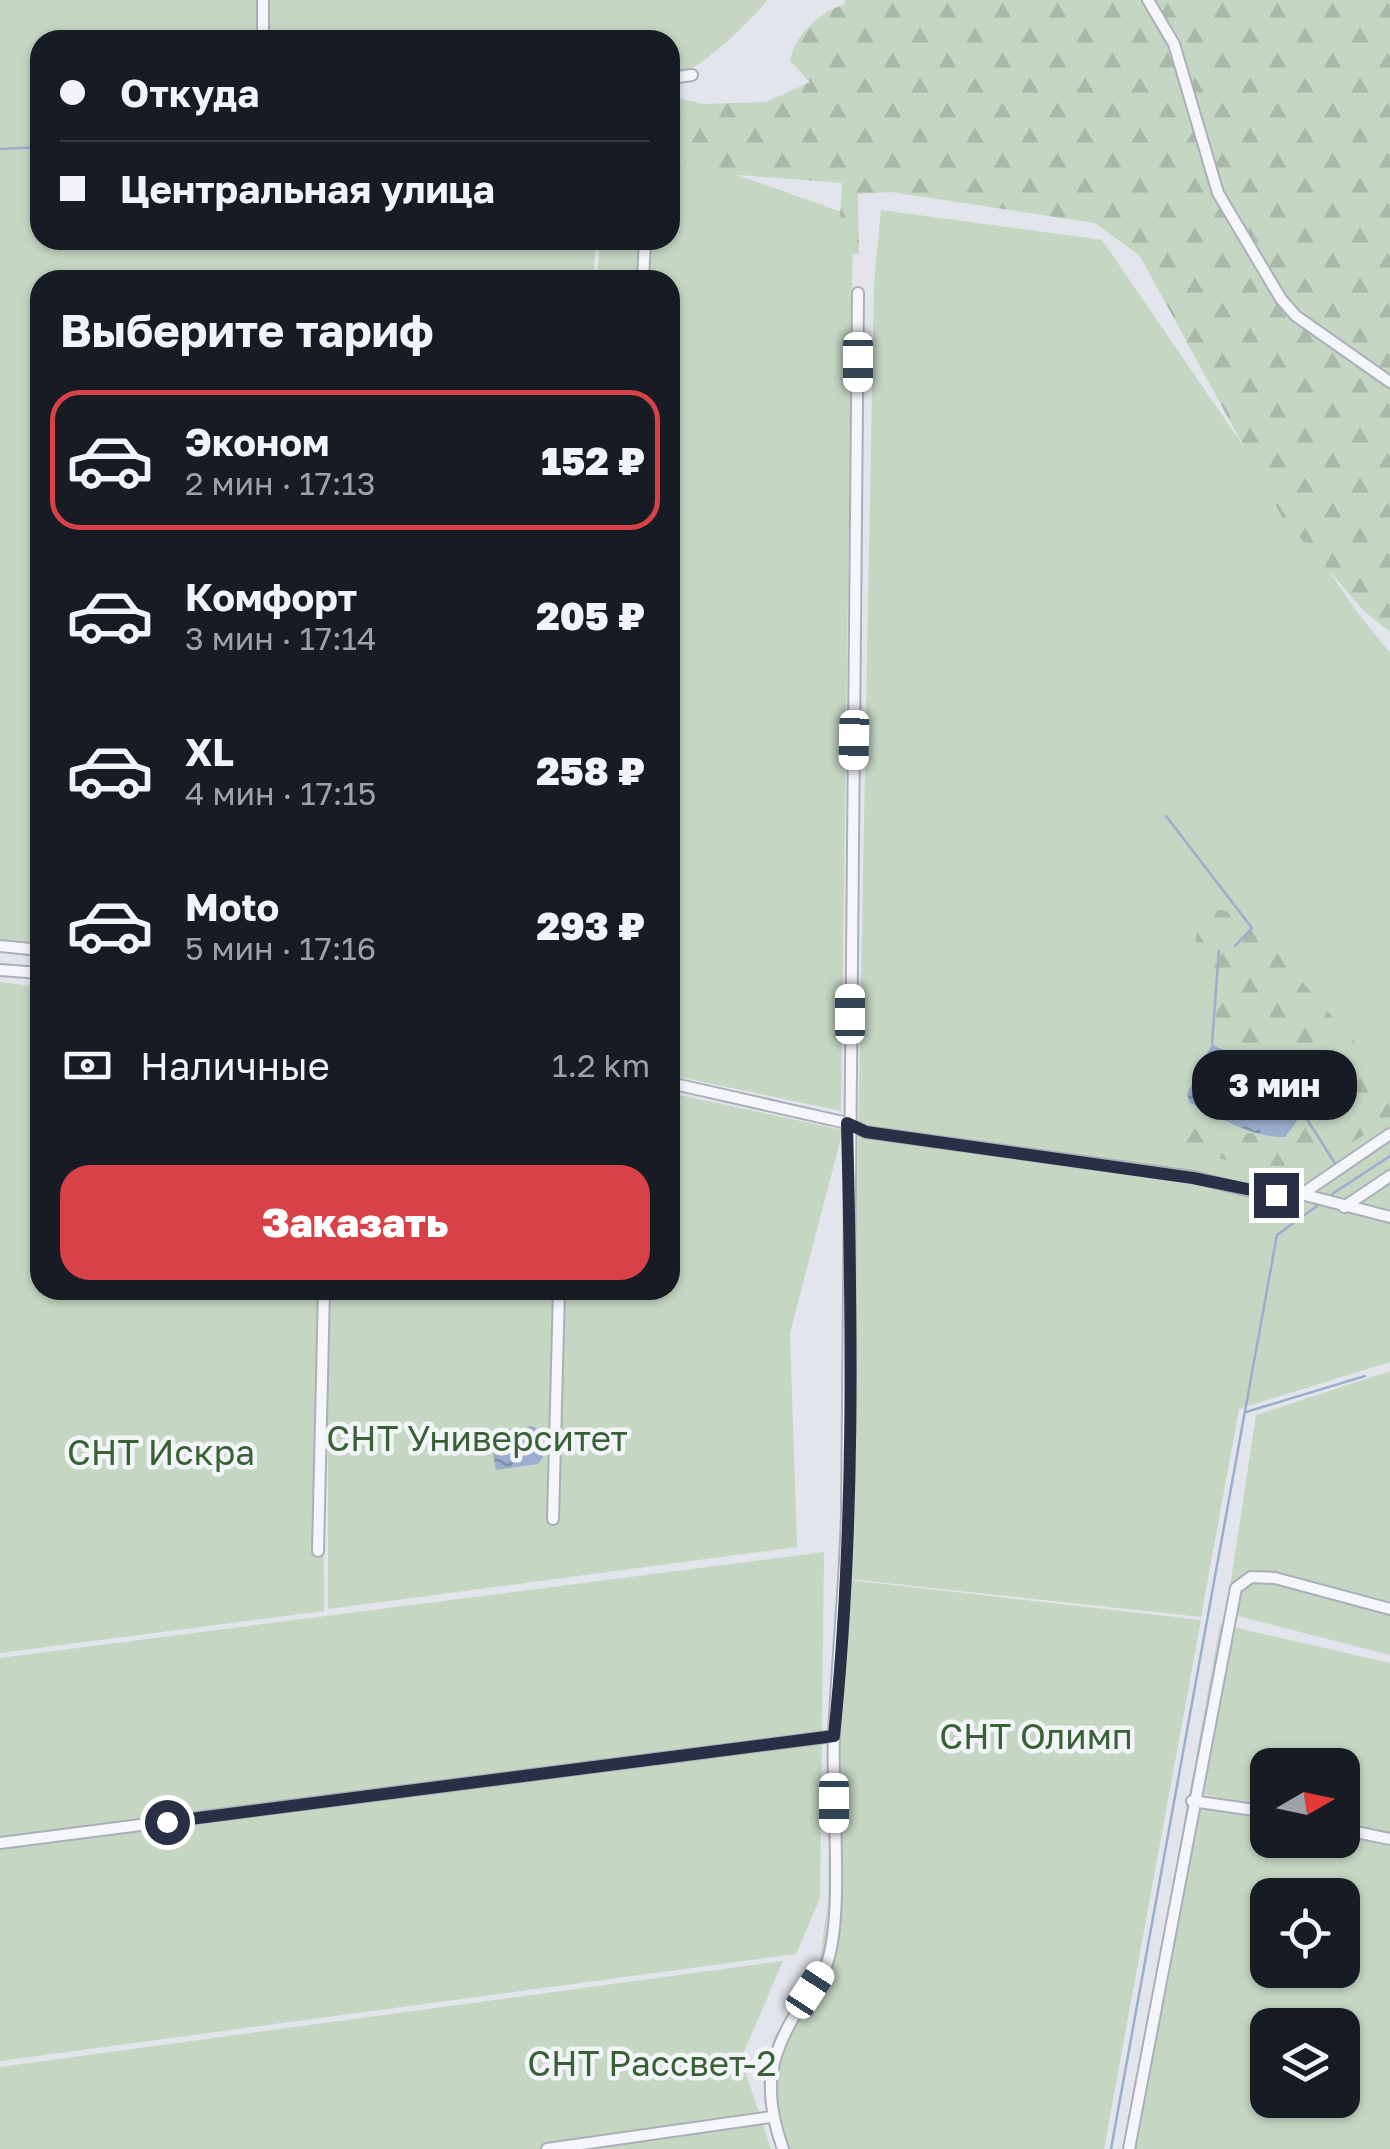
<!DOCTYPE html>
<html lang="ru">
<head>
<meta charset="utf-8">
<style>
  body { margin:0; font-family:"Golos Text",sans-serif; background:#20242c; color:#f1f3f6; height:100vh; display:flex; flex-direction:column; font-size:38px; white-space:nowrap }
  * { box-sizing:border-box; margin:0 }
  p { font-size:32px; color:#9ea1a6 }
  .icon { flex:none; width:55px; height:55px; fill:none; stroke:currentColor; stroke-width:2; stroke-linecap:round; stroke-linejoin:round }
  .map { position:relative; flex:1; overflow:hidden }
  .drawer { position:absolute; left:30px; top:270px; width:650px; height:1030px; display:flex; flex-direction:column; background:#171b24; border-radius:30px; box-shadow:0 2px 8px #0004 }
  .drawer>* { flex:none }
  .hud { position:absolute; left:30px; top:30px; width:650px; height:220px; border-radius:30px; box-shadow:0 2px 8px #0004; display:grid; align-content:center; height:220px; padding:0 30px; background:#171b24 }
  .needle { width:65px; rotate:81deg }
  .fabs { position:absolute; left:1250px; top:1748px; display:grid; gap:20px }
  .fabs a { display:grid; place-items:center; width:110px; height:110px; border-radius:20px; background:#171b24; box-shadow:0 2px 8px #0004; font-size:50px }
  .end { position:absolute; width:45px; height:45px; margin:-22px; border:12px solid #293045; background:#fff; box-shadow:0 0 0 5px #fff }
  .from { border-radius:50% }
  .bubble { position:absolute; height:70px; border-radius:30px; background:#171b24; box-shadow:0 2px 8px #0004; font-size:32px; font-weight:800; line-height:70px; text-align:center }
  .car { position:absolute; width:30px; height:60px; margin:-30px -15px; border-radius:12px; box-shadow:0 0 8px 2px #0007; background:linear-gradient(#fff 24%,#345 0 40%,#fff 0 76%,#345 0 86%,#fff 0) }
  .hud b { display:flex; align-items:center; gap:35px; height:95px; font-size:38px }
  .hud b+b { border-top:2px solid #363941 }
  .hud i { width:25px; height:25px; background:#f1f3f6 }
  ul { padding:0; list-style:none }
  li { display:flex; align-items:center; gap:30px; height:140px; margin:0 20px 15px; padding:0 10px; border:5px solid transparent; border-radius:30px }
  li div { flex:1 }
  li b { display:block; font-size:38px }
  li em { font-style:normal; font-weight:800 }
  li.active { border-color:#d74147 }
  li>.icon { width:90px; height:90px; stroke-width:1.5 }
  h2 { padding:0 30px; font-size:45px; line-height:120px }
  .pay { display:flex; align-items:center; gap:25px; height:110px; padding:0 30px; font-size:38px }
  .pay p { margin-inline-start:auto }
  .action { display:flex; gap:20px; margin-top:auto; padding:20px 30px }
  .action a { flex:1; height:115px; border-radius:30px; background:#d74147; color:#fff; font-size:40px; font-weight:800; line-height:115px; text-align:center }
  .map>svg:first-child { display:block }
  .green { fill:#c5d6c3; fill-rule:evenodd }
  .forest { fill:url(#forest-firs) }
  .water { fill:url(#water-ripples) }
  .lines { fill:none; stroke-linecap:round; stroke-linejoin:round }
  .stream { stroke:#9baecd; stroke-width:2.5 }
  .street-casing { stroke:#aaafb9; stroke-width:14 }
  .street { stroke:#f5f6f9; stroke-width:10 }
  .route { stroke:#293045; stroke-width:12 }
  .labels { text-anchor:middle; stroke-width:9; stroke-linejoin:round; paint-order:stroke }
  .park-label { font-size:35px; fill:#396135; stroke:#f2f4f8 }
</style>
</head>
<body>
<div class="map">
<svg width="1390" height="2149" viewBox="0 0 1390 2149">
  <defs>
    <pattern id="forest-firs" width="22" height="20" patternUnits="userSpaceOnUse" patternTransform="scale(2.5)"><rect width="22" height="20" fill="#c5d6c3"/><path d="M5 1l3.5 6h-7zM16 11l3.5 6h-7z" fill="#a9b8a9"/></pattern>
    <pattern id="water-ripples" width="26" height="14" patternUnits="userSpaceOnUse" patternTransform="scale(2.5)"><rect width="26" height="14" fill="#9baecd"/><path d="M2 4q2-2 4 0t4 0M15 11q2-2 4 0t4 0" fill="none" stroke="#7e8ea8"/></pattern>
  </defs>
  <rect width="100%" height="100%" fill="#e2e5eb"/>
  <path class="green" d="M0 0H768C738 31 710 63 670 79V40H40V240H596L593 280H40V956L0 952Z
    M670 151 853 216 841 1111 670 1075V280H597L600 240H670Z
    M881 210 1102 240 1357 612 1390 653V1362L1239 1409 1201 1617 850 1579 874 283Z
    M0 982 40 987V1290H322L324 1611 0 1653Z
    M670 1093 843 1130 790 1333 797 1547 328 1609V1290H670Z
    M1390 1371V1655L1226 1613 1256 1415Z
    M824 1552 820 1898 796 1954 0 2061V1658Z
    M840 1579 1201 1620 1104 2149H777L763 2083 774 2037 819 1963 828 1903 830 1740Z
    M1220 1624 1390 1663V1836L1343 1826 1342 1765H1268L1267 1809 1190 1791Z
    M1188 1798 1267 1815 1268 1840H1342L1343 1831 1390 1842V2149H1128ZM1268 1895H1342V1970H1268ZM1268 2025H1342V2100H1268Z
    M783 1961 741 2059 771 2149H0V2067Z"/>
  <path class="forest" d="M846 0H1390V632L1364 611 1282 517 1140 256 1095 223 891 192 858 194 859 254 838 255 842 183 701 172 697 179 670 186V168L677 159 670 135V96L704 104 766 102 810 82 790 61C794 37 819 11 844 5Z
    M1222 910 1248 919 1390 1083V1119C1356 1140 1318 1166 1276 1166 1243 1166 1208 1154 1175 1151L1170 1140 1179 1129C1227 1124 1289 1156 1313 1098L1292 1079 1218 1034 1214 993 1195 948 1199 914Z"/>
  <path class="water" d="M1212 1044 1299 1092 1305 1101 1303 1113 1285 1137C1252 1138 1220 1117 1190 1103L1187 1094Z
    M532 1426 541 1432 543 1457 538 1464 496 1470 491 1442 499 1431Z"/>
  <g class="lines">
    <path class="stream" d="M0 149 40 147
      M1166 816 1252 928 1235 946
      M1212 1044 1219 951
      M1303 1113 1336 1165
      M1332 1194 1390 1156
      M1246 1412 1365 1376
      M1111 2149 1277 1235 1317 1206"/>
    <defs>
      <path id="street" d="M1148 0 1174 44 1218 193 1281 299 1296 316 1390 382
        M263 40V0
        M670 78 692 75
        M643 280 645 240
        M0 946 40 950
        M0 970 40 973
        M670 1083 847 1123 866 1132 1193 1177 1254 1192 1301 1194 1390 1217
        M1302 1194 1390 1134
        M1344 1207 1390 1176
        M553 1519 559 1290
        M318 1551 324 1290
        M1192 1801 1268 1812
        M1342 1829 1390 1839
        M0 1843 834 1736
        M547 2149 771 2117
        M783 2149C762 2091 768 2056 801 2005 809 1993 820 1980 826 1966 845 1917 831 1795 834 1737 837 1663 845 1589 847 1515L858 293
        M1129 2149 1236 1588 1251 1577 1275 1578 1390 1609"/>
    </defs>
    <use href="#street" class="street-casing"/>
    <use href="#street" class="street"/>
  </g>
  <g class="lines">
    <path class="route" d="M167 1822 834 1736C855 1533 852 1326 847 1123L866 1132 1193 1178 1276 1195"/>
  </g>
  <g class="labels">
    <g class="park-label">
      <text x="477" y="1451">СНТ Университет</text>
      <text x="161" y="1465">СНТ Искра</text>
      <text x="1036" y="1749">СНТ Олимп</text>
      <text x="652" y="2076">СНТ Рассвет-2</text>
    </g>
  </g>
</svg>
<div class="fabs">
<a><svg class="needle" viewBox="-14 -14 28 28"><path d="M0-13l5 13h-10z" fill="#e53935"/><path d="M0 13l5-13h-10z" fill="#9ea1a6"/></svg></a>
<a><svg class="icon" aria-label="locate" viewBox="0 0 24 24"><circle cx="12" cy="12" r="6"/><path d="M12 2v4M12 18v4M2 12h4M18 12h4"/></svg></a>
<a><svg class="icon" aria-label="layers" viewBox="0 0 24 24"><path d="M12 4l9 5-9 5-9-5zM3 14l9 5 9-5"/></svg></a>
</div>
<i class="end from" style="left:167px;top:1822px"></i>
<i class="end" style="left:1276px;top:1195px"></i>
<div class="bubble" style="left:1192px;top:1050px;width:165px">3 мин</div>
<i class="car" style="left:858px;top:362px;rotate:180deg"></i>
<i class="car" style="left:854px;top:740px;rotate:181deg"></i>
<i class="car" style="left:850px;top:1014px;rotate:0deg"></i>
<i class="car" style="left:834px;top:1803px;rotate:180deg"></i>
<i class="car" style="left:810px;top:1990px;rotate:33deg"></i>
<div class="hud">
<b><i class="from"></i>Откуда</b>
<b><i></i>Центральная улица</b>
</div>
<section class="drawer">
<h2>Выберите тариф</h2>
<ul>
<li class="active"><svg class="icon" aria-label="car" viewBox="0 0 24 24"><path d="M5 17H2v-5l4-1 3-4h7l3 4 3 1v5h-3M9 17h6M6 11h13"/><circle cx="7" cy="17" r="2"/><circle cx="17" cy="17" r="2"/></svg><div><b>Эконом</b><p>2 мин · 17:13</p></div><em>152 ₽</em></li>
<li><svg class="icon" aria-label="car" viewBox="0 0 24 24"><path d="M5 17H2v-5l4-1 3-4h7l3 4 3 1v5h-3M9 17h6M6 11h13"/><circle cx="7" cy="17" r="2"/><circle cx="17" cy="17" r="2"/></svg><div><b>Комфорт</b><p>3 мин · 17:14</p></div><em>205 ₽</em></li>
<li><svg class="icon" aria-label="car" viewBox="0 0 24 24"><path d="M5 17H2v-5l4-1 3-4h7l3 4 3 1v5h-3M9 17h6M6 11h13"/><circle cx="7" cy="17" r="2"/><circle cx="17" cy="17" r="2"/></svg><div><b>XL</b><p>4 мин · 17:15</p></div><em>258 ₽</em></li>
<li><svg class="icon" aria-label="car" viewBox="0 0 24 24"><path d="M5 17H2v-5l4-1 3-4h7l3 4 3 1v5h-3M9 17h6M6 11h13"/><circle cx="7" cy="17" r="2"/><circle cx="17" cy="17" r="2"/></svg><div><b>Moto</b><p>5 мин · 17:16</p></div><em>293 ₽</em></li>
</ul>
<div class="pay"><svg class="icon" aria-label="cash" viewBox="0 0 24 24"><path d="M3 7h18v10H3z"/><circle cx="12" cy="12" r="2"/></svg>Наличные<p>1.2 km</p></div>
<div class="action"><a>Заказать</a></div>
</section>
</div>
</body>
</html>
